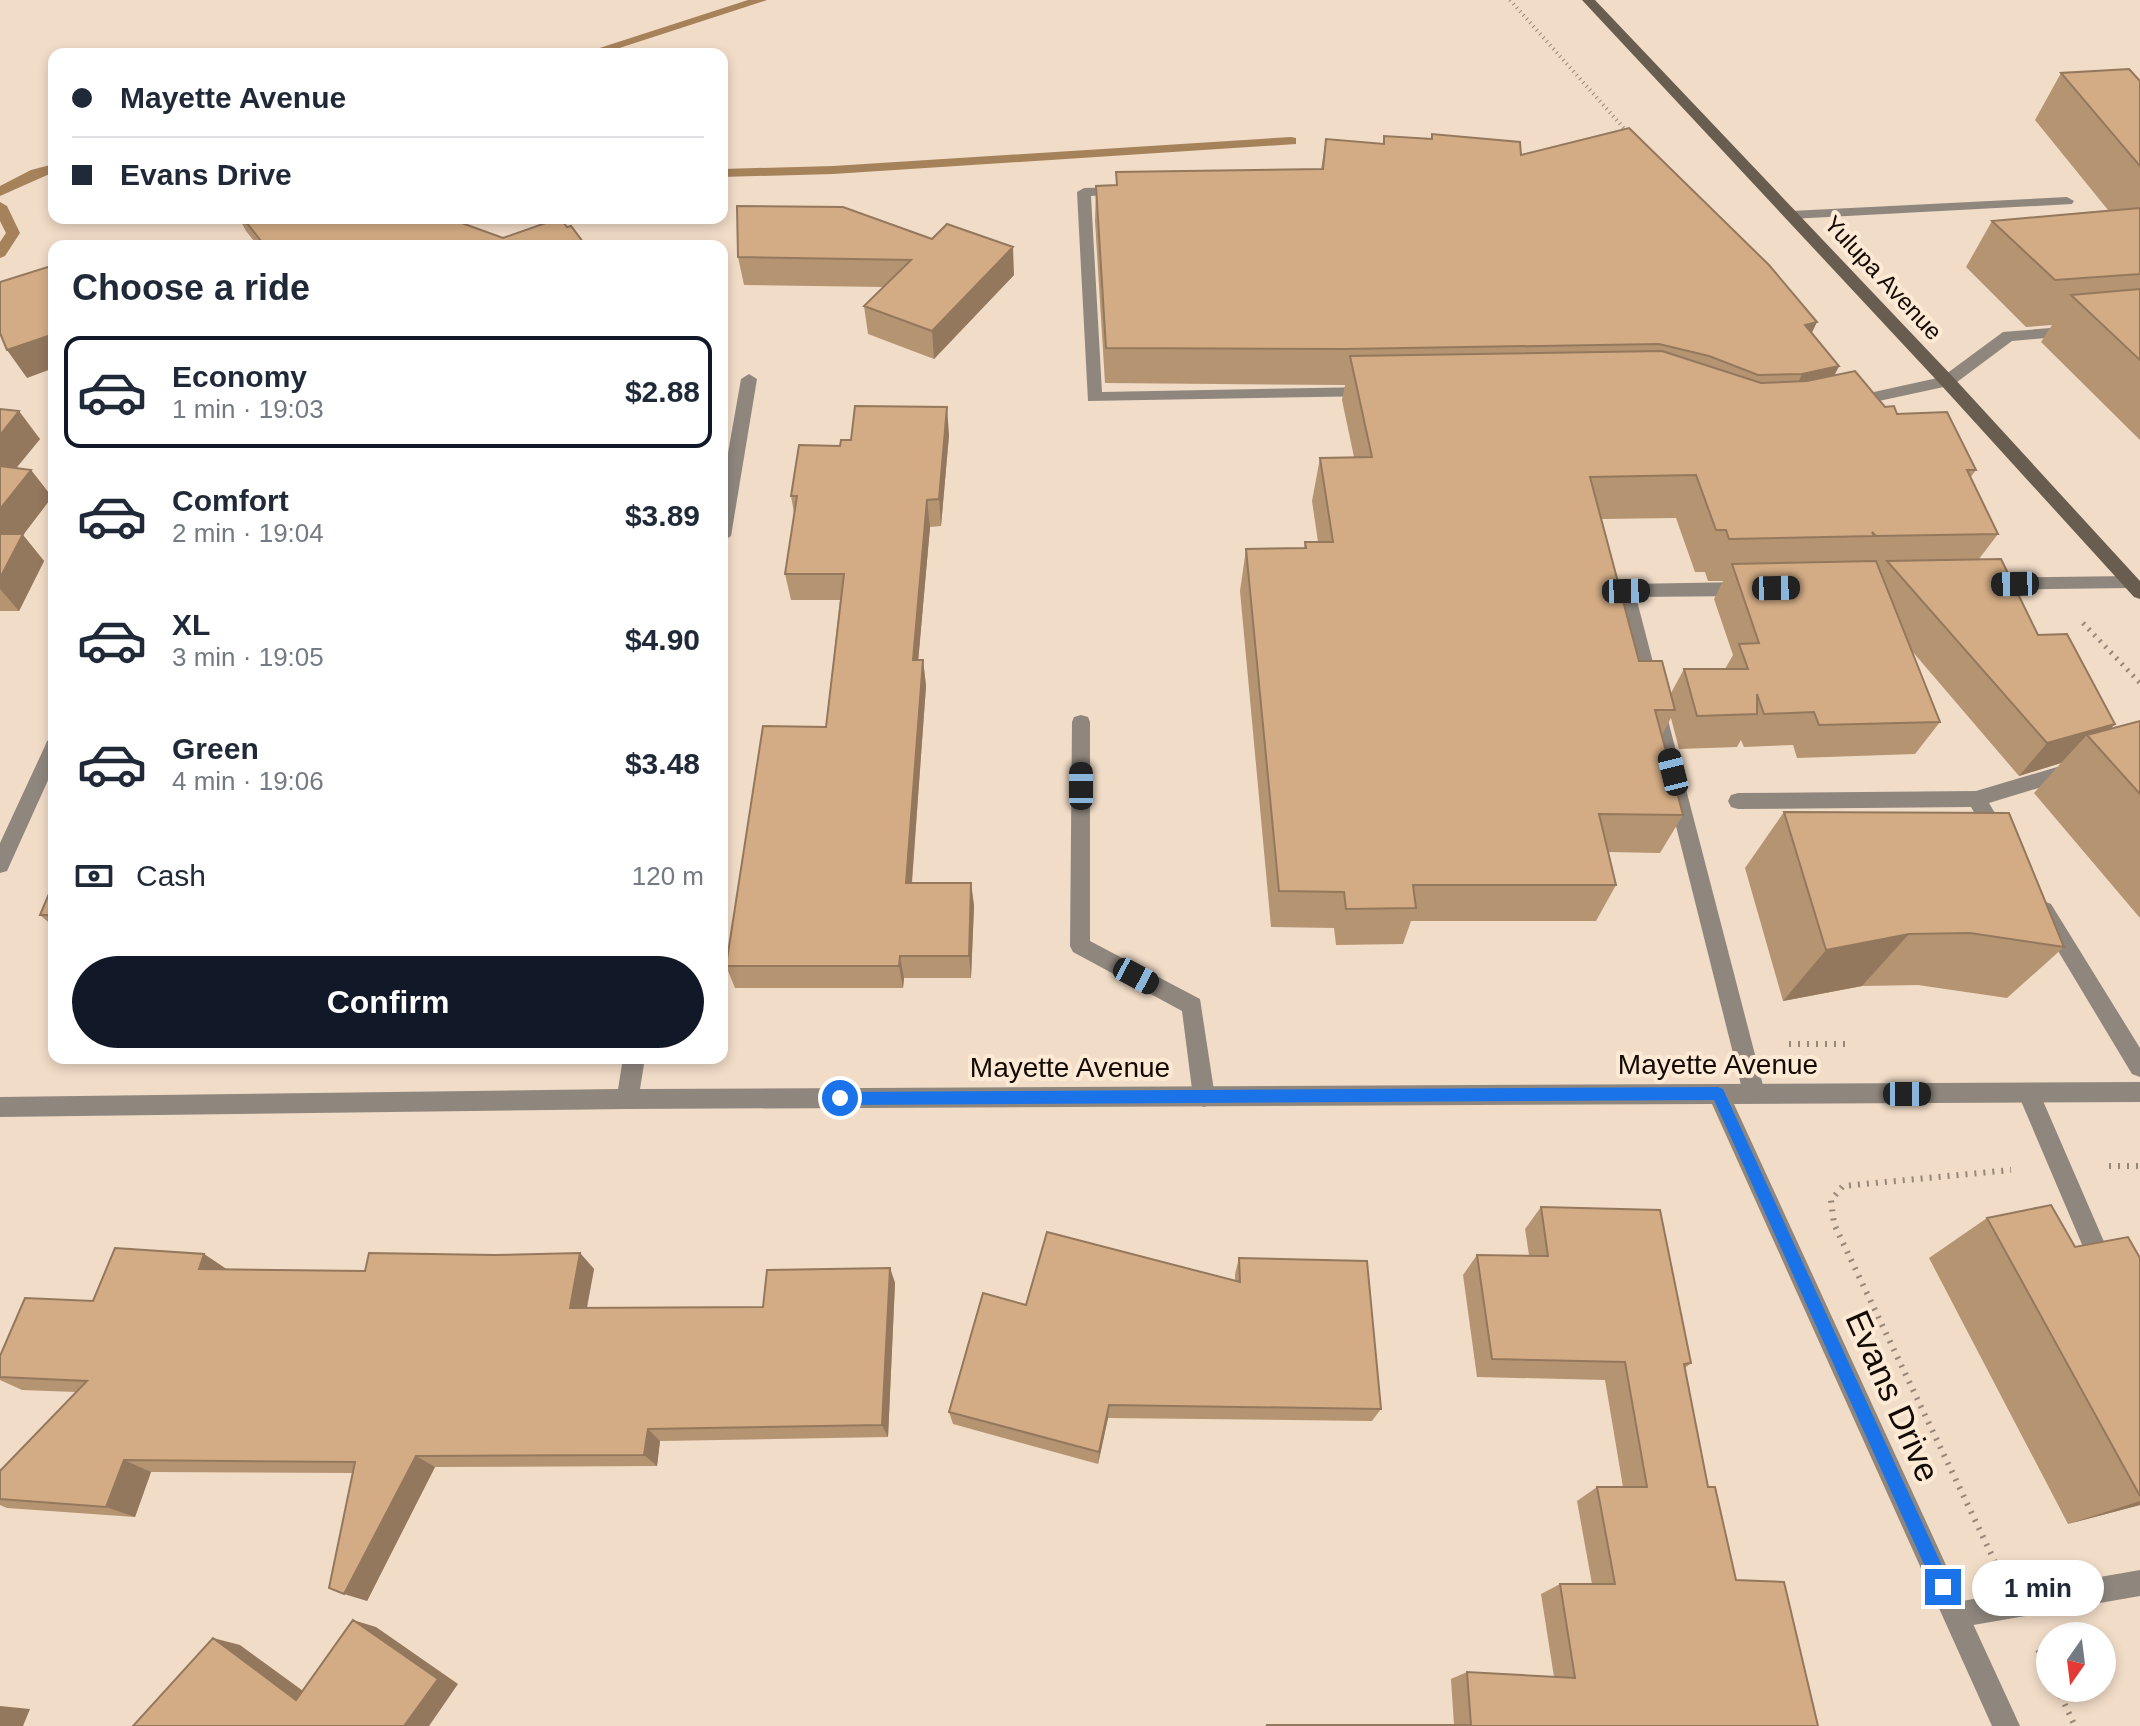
<!DOCTYPE html>
<html lang="en">
<head>
<meta charset="utf-8">
<style>
  body { margin:0; font-family:Arial,sans-serif; background:#f2f2f3; color:#1f2937; height:100vh; display:flex; flex-direction:column; font-size:30px; white-space:nowrap }
  * { box-sizing:border-box; margin:0 }
  p { font-size:26px; color:#747a83 }
  .icon { flex:none; width:44px; height:44px; fill:none; stroke:currentColor; stroke-width:2; stroke-linecap:round; stroke-linejoin:round }
  .map { position:relative; flex:1; overflow:hidden }
  .panel { position:absolute; left:48px; top:240px; width:680px; height:824px; display:flex; flex-direction:column; background:#fff; border-radius:16px; box-shadow:0 4px 12px #0003 }
  .panel>* { flex:none }
  .hud { position:absolute; left:48px; top:48px; width:680px; height:176px; border-radius:16px; box-shadow:0 4px 12px #0003; display:grid; align-content:center; height:176px; padding:0 24px; background:#fff }
  .needle { width:52px; rotate:194deg }
  .tools { position:absolute; left:2036px; top:1622px; display:grid; gap:16px }
  .tools a { display:grid; place-items:center; width:80px; height:80px; border-radius:50%; background:#fff; box-shadow:0 4px 12px #0003; font-size:40px }
  .end { position:absolute; width:36px; height:36px; margin:-18px; border:10px solid #1a73e8; background:#fff; box-shadow:0 0 0 4px #fff }
  .from { border-radius:50% }
  .bubble { position:absolute; height:56px; border-radius:28px; background:#fff; box-shadow:0 4px 12px #0003; font-size:26px; font-weight:800; line-height:56px; text-align:center }
  .car { position:absolute; width:24px; height:48px; margin:-24px -12px; border-radius:10px; box-shadow:0 0 6px 2px #0007; background:linear-gradient(#222 24%,#8ab4d8 0 40%,#222 0 76%,#8ab4d8 0 86%,#222 0) }
  .hud b { display:flex; align-items:center; gap:28px; height:76px; font-size:30px }
  .hud b+b { border-top:2px solid #e0e1e3 }
  .hud i { width:20px; height:20px; background:#1f2937 }
  ul { padding:0; list-style:none }
  li { display:flex; align-items:center; gap:24px; height:112px; margin:0 16px 12px; padding:0 8px; border:4px solid transparent; border-radius:16px }
  li div { flex:1 }
  li b { display:block; font-size:30px }
  li em { font-style:normal; font-weight:800 }
  li.current { border-color:#111827 }
  li>.icon { width:72px; height:72px; stroke-width:1.5 }
  h2 { padding:0 24px; font-size:36px; line-height:96px }
  .pay { display:flex; align-items:center; gap:20px; height:88px; padding:0 24px; font-size:30px }
  .pay p { margin-inline-start:auto }
  .action { display:flex; gap:16px; margin-top:auto; padding:16px 24px }
  .action a { flex:1; height:92px; border-radius:48px; background:#111827; color:#fff; font-size:32px; font-weight:800; line-height:92px; text-align:center }
  .map>svg:first-child { display:block }
  .lines { fill:none; stroke-linecap:round; stroke-linejoin:round }
  .stream { fill:#a6825b; fill-rule:evenodd }
  .path-far2 { stroke:#968779; stroke-width:4; stroke-dasharray:1 4; stroke-linecap:butt }
  .path-far1 { stroke:#968779; stroke-width:5; stroke-dasharray:2 6; stroke-linecap:butt }
  .path { stroke:#968779; stroke-width:6; stroke-dasharray:2 7; stroke-linecap:butt }
  .lane { fill:#8f877e; fill-rule:evenodd }
  .street { fill:#8f877e; fill-rule:evenodd }
  .secondary { fill:#695d50; fill-rule:evenodd }
  .wall { fill:#b59472; fill-rule:evenodd }
  .shaded-wall { fill:#94785d }
  .building { fill:#d3ac85; stroke:#94785d; stroke-width:2 }
  .route { fill:#1a73e8 }
  .labels { text-anchor:middle; stroke-width:8; stroke-linejoin:round; paint-order:stroke }
  .far-street-label { font-size:24px; fill:#110b05; stroke:#fee9d4 }
  .street-label { font-size:28px; fill:#110b05; stroke:#fee9d4 }
  .near-street-label { font-size:34px; fill:#110b05; stroke:#fee9d4 }
</style>
</head>
<body>
<div class="map">
<svg width="2140" height="1726" viewBox="0 0 2140 1726">
  <rect width="100%" height="100%" fill="#f1dcc7"/>
  <g class="lines">
    <path class="stream" d="M748 0H767L601 54H581Z
      M1291 137 1296 138V144L833 174 722 177V169L833 166Z
      M54 164V172L0 196V186L31 170Z
      M0 202 7 206 20 233 5 256 0 258V242L6 233 0 221Z"/>
    <path class="path-far2" d="M1510 0 1630 135"/>
    <path class="path-far1" d="M2083 623 2140 683"/>
    <path class="path" d="M1789 1044H1851
      M2109 1166H2140
      M1995 1562 1834 1224 1831 1200 1843 1186 2011 1170
      M2038 1650 2050 1675
      M2057 1688 2075 1726"/>
    <path class="lane" d="M1122 187 1127 188V194L1091 196 1102 392 1370 387 1376 388V396L1088 401 1077 192 1084 188Z
      M2067 197 2074 201 2072 204 1791 219 1784 215 1791 211Z
      M2074 326 2079 327V335L2012 341 1953 385 1851 407 1843 402 1851 397 1942 377 2003 332Z
      M2130 576 2139 582 2130 588 1986 590 1977 584 1986 578Z
      M1746 582 1755 589 1746 596 1636 597 1765 1093 1762 1100 1754 1103 1746 1100 1743 1093 1617 591 1626 584Z
      M1081 715 1088 717 1090 722V941L1200 999 1215 1097 1212 1104 1204 1107 1196 1104 1193 1097 1182 1011 1073 952 1070 946 1072 722 1074 717Z
      M2074 762 2081 765 2084 770 2081 775 1989 803 2008 835 2005 841C1987 847 1979 820 1971 807L1738 809 1731 807 1728 801 1731 795 1738 793 1976 791Z
      M2044 901 2051 904 2140 1048V1077L2132 1074 2037 916 2034 910 2037 904Z
      M2029 1084 2037 1087 2115 1267 2111 1275 2103 1279 2095 1275 2018 1094 2021 1087Z
      M2140 1570V1596L1956 1628 1947 1624 1943 1615 1947 1606 1956 1602Z"/>
    <path class="street" d="M749 374 757 379 731 536 722 542V487L741 379Z
      M54 738V767L7 871 0 873V843L45 746 47 741Z
      M623 1058H645L640 1089 2140 1082V1102L1734 1104 2020 1726H1992L1712 1104 628 1109 0 1117V1097L618 1089Z"/>
    <path class="secondary" d="M1582 0H1595L1953 377 2140 581V599L2134 597 1941 385Z"/>
  </g>
  <path class="wall" d="M2061 73 2140 81V440L2041 342 2052 325 2026 327 1966 267 1992 221 2108 210 2035 120Z
    M1432 134 1521 155 1812 333 1839 366 1834 376 1897 414 1976 470 1970 478 1998 534 1979 559 2038 635 2115 724 2110 729 2140 721V918L2034 793 2061 763 2019 776 1912 651 1940 722 1915 754 1797 758 1793 745 1744 747 1741 740 1737 747 1679 749 1671 718 1662 735 1683 815 1660 853 1608 852 1616 885 1596 921H1411L1403 944 1336 945 1334 928 1271 927 1240 591 1246 549 1304 548 1305 542H1318L1312 501 1320 458 1354 457 1342 400 1345 385 1105 383 1095 221 1096 186 1116 185V172L1321 169 1326 139 1383 144 1384 136 1431 139ZM1676 518 1695 572H1705L1708 581H1723L1714 599 1733 655 1725 669H1684L1671 693 1639 661 1601 519Z
    M737 206 1014 275 934 359 868 334 864 306 883 287 744 285 738 257Z
    M239 218H448L503 238 567 227 586 246H258L246 231Z
    M0 409 40 439 16 468 31 470 52 497 23 535 44 561 19 611H0Z
    M949 435 941 526 930 527 918 660H923L926 686 912 883H971L974 906 971 978H904L903 988H735L726 966 826 727 840 600H791L785 574 794 513 791 496 840 446 851 440Z
    M1784 812 2064 947 2007 998 1918 985 1862 986 1783 1001 1745 868Z
    M54 882V927L40 915Z
    M1541 1207 1691 1363 1684 1369 1708 1487 1736 1580 1818 1726H1265L1267 1725H1454L1451 1679 1467 1672 1554 1677 1541 1594 1560 1584H1592L1577 1501 1597 1487H1623L1605 1380 1477 1377 1463 1275 1477 1255H1529L1525 1229Z
    M1987 1218 2075 1247 2140 1258V1505L2068 1524 1929 1258Z
    M580 1253 594 1269 587 1308 763 1307 890 1268 895 1283 888 1437 660 1441 657 1466 435 1467 367 1601 353 1473 151 1472 135 1517 7 1508 0 1505V1471L76 1392 22 1390 0 1380V1356L93 1301 204 1254 226 1269 365 1271 494 1255Z
    M1239 1258 1381 1409 1372 1421 1108 1418 1098 1464 953 1424 949 1412 1026 1305 1235 1280V1274Z"/>
  <path class="shaded-wall" d="M1013 247 1014 275 934 359 932 331Z
    M1817 322 1800 358 1805 325Z
    M54 334V368L27 378 7 350Z
    M1839 366 1821 401 1785 409 1802 374Z
    M947 407 949 435 941 526 939 499Z
    M19 411 40 439 0 488V435Z
    M31 470 52 497 23 535 44 561 19 611 0 589V509Z
    M927 500 930 527 916 686 913 660Z
    M923 660 926 686 910 906 906 883Z
    M2115 724 2095 745 2087 735 2061 763 2019 776 2047 743Z
    M971 883 974 906 971 978 969 956Z
    M1909 934 1862 986 1783 1001 1826 950Z
    M900 956 904 978 903 988 899 966Z
    M580 1253 594 1269 584 1322 570 1308Z
    M204 1254 228 1270 199 1269Z
    M890 1268 895 1283 888 1437 882 1425Z
    M1109 1405 1108 1418 1098 1464 1099 1452Z
    M648 1429 660 1441 657 1466 644 1455Z
    M416 1456 435 1467 367 1601 344 1594Z
    M124 1460 151 1472 135 1517 106 1507Z
    M2140 1501V1505L2068 1524Z
    M353 1620 376 1627 458 1684 429 1726H404Z
    M213 1638 240 1645 321 1704 296 1700Z
    M0 1706 30 1709 23 1726H0Z"/>
  <path class="building" d="M2129 69 2140 81V166L2061 73Z
    M1629 128 1769 265 1817 322 1805 325 1839 366 1802 374 1758 375 1709 356 1659 344 1345 349 1106 348 1096 186 1117 185 1116 172 1323 169 1326 139 1384 144V136L1432 139V134L1520 142 1521 155Z
    M737 206 843 207 932 239 947 224 1013 247 932 331 864 306 911 260 738 257Z
    M2140 208V274L2055 280 1992 221Z
    M243 218H448L503 238 560 218 567 227 571 226 586 246H265Z
    M54 265V334L7 350 0 333V282Z
    M2140 289V360L2071 295Z
    M1662 351 1761 383 1807 381 1855 371 1885 407 1894 406 1897 414 1947 412 1976 470H1967L1998 534 1876 536 1872 532 1874 536 1729 539 1726 530H1716L1696 475 1590 477 1639 661H1662L1675 710H1655L1683 815 1599 814 1616 885H1413L1416 908 1346 909 1344 892 1279 891 1246 549 1306 548 1305 542H1333L1320 458 1372 457 1350 356Z
    M855 406 947 407 939 499 927 500 913 660H923L906 883H971L969 956H900L899 966H726L763 726 826 727 844 574H785L797 496H791L799 445 840 446 841 440H851Z
    M0 409 19 411 0 435Z
    M0 466 31 470 0 509Z
    M0 534H23L0 578Z
    M2001 559 2038 635 2067 634 2115 724 2047 743 1887 561Z
    M1876 561 1940 722 1819 725 1814 712 1764 714 1757 694V714L1697 716 1684 669H1748L1739 644 1759 643 1732 564Z
    M2140 721V794L2087 735Z
    M1784 812 2009 813 2064 947 1970 933 1909 934 1826 950Z
    M54 882V915H40Z
    M2051 1205 2075 1247 2128 1237 2140 1258V1496L1987 1218Z
    M1541 1207 1660 1210 1691 1363 1684 1364 1708 1487H1715L1736 1580 1784 1582 1818 1726H1267V1725H1471L1467 1672 1575 1678 1560 1584H1615L1597 1487H1647L1625 1362 1492 1359 1477 1255 1548 1256Z
    M1047 1232 1240 1282 1239 1258 1367 1261 1381 1409 1109 1405 1099 1452 949 1412 983 1293 1026 1305Z
    M115 1248 204 1254 199 1269 365 1271 369 1253 494 1255 580 1253 570 1308 763 1307 767 1270 890 1268 882 1425 648 1429 644 1455 416 1456 344 1594 329 1588 355 1462 124 1460 106 1507 0 1499V1471L87 1381 0 1377V1356L25 1298 93 1301Z
    M353 1620 438 1679 404 1726H133L213 1638 296 1700Z"/>
  <path class="route" d="M1718 1087 1723 1089 1949 1581 1951 1587 1949 1593 1943 1595 1937 1593 1714 1100 840 1105 833 1098 840 1092Z"/>
  <g class="labels">
    <g class="far-street-label">
      <text transform="translate(1883 278) rotate(47)" y="8">Yulupa Avenue</text>
    </g>
    <g class="street-label">
      <text x="1718" y="1074">Mayette Avenue</text>
      <text x="1070" y="1077">Mayette Avenue</text>
    </g>
    <g class="near-street-label">
      <text transform="translate(1893 1396) rotate(66)" y="12">Evans Drive</text>
    </g>
  </g>
</svg>
<div class="tools">
<a><svg class="needle" viewBox="-14 -14 28 28"><path d="M0-13l5 13h-10z" fill="#e53935"/><path d="M0 13l5-13h-10z" fill="#747a83"/></svg></a>
</div>
<i class="end from" style="left:840px;top:1098px"></i>
<i class="end" style="left:1943px;top:1587px"></i>
<div class="bubble" style="left:1972px;top:1560px;width:132px">1 min</div>
<i class="car" style="left:2015px;top:584px;rotate:269deg"></i>
<i class="car" style="left:1776px;top:588px;rotate:89deg"></i>
<i class="car" style="left:1626px;top:591px;rotate:89deg"></i>
<i class="car" style="left:1673px;top:772px;rotate:346deg"></i>
<i class="car" style="left:1081px;top:786px;rotate:0deg"></i>
<i class="car" style="left:1136px;top:976px;rotate:118deg"></i>
<i class="car" style="left:1907px;top:1094px;rotate:90deg"></i>
<div class="hud">
<b><i class="from"></i>Mayette Avenue</b>
<b><i></i>Evans Drive</b>
</div>
<section class="panel">
<h2>Choose a ride</h2>
<ul>
<li class="current"><svg class="icon" aria-label="car" viewBox="0 0 24 24"><path d="M5 17H2v-5l4-1 3-4h7l3 4 3 1v5h-3M9 17h6M6 11h13"/><circle cx="7" cy="17" r="2"/><circle cx="17" cy="17" r="2"/></svg><div><b>Economy</b><p>1 min · 19:03</p></div><em>$2.88</em></li>
<li><svg class="icon" aria-label="car" viewBox="0 0 24 24"><path d="M5 17H2v-5l4-1 3-4h7l3 4 3 1v5h-3M9 17h6M6 11h13"/><circle cx="7" cy="17" r="2"/><circle cx="17" cy="17" r="2"/></svg><div><b>Comfort</b><p>2 min · 19:04</p></div><em>$3.89</em></li>
<li><svg class="icon" aria-label="car" viewBox="0 0 24 24"><path d="M5 17H2v-5l4-1 3-4h7l3 4 3 1v5h-3M9 17h6M6 11h13"/><circle cx="7" cy="17" r="2"/><circle cx="17" cy="17" r="2"/></svg><div><b>XL</b><p>3 min · 19:05</p></div><em>$4.90</em></li>
<li><svg class="icon" aria-label="car" viewBox="0 0 24 24"><path d="M5 17H2v-5l4-1 3-4h7l3 4 3 1v5h-3M9 17h6M6 11h13"/><circle cx="7" cy="17" r="2"/><circle cx="17" cy="17" r="2"/></svg><div><b>Green</b><p>4 min · 19:06</p></div><em>$3.48</em></li>
</ul>
<div class="pay"><svg class="icon" aria-label="cash" viewBox="0 0 24 24"><path d="M3 7h18v10H3z"/><circle cx="12" cy="12" r="2"/></svg>Cash<p>120 m</p></div>
<div class="action"><a>Confirm</a></div>
</section>
</div>
</body>
</html>
